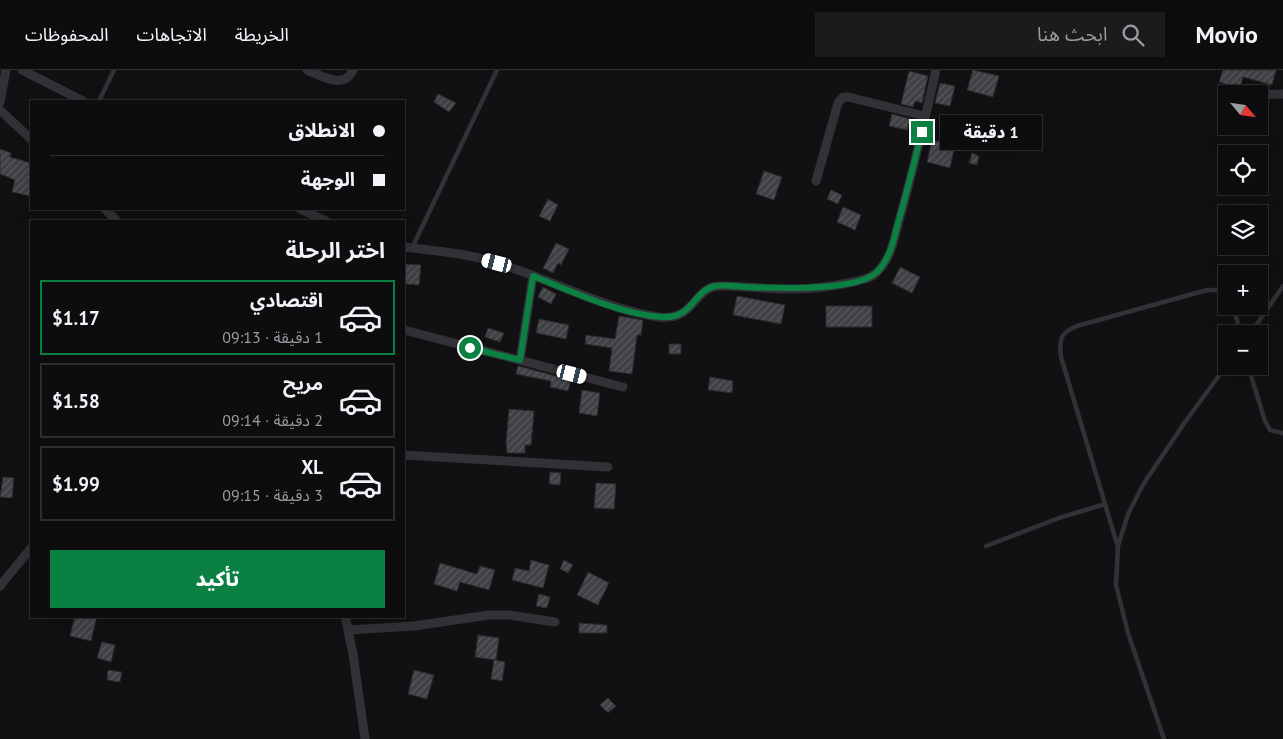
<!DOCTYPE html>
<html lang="ar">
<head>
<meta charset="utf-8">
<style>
  body { margin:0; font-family:"PT Sans","Noto Sans Arabic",sans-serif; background:#1b1a1c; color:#f1f3f6; direction:rtl; height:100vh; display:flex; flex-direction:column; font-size:19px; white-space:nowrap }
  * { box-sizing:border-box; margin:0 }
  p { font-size:16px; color:#9a9b9e }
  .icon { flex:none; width:28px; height:28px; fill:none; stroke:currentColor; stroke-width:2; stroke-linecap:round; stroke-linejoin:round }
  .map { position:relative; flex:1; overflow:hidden; direction:ltr }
  .drawer { position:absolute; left:30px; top:150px; width:375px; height:398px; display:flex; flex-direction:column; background:#0d0c0e; border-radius:0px; box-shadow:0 5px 20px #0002,0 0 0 1px #2d2c2e; direction:rtl }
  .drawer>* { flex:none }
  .guide { position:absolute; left:30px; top:30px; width:375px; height:110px; border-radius:0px; box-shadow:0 5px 20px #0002,0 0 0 1px #2d2c2e; direction:rtl; display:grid; align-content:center; height:110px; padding:0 20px; background:#0d0c0e }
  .needle { width:32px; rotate:119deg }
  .fabs { position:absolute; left:1218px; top:15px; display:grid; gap:10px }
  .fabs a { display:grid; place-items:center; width:50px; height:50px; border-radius:0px; background:#0d0c0e; box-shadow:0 5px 20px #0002,0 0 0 1px #2d2c2e; font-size:25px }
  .end { position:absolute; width:22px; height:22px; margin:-11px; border:6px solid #0b8043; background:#fff; box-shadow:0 0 0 2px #fff }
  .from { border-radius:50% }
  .bubble { position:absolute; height:35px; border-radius:0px; background:#0d0c0e; box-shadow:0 5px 20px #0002,0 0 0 1px #2d2c2e; font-size:16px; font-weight:800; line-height:35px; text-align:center; direction:rtl }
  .car { position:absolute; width:15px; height:30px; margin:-15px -8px; border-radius:6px; box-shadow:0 0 4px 1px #0007; background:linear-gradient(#fff 24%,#345 0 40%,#fff 0 76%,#345 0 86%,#fff 0) }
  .guide b { display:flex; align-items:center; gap:18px; height:48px; font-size:19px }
  .guide b+b { border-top:1px solid #2d2c2e }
  .guide i { width:12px; height:12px; background:#f1f3f6 }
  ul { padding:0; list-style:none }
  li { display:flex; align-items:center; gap:15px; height:75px; margin:0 10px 8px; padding:0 10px; border:2px solid #2d2c2e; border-radius:0px }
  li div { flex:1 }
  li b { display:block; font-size:19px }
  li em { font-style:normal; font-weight:800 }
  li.selected { border-color:#0b8043 }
  li>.icon { width:45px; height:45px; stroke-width:1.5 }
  h2 { padding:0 20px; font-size:22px; line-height:60px }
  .button { display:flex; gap:10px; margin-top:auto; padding:10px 20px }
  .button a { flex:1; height:58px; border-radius:0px; background:#0b8043; color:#fff; font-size:20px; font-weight:800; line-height:58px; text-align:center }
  header { display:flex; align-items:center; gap:30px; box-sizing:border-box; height:70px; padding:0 25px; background:#0d0c0e; border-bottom:1px solid #2d2c2e }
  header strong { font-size:24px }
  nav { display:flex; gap:28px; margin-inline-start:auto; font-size:18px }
  .search { width:350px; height:45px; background:#1b1a1c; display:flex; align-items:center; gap:12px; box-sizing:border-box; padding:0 18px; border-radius:0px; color:#9a9b9e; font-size:19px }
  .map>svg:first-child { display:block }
  .building { fill:url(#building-hatch); stroke:#2b2b2d }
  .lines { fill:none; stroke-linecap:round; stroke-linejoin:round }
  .lane { stroke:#323236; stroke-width:4.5 }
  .street { stroke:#323236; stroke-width:9 }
  .route { stroke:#0b8043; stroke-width:6 }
</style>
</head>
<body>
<header>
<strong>Movio</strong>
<div class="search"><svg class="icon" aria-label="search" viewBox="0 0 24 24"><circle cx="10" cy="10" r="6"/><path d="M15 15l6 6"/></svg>ابحث هنا</div>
<nav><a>الخريطة</a><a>الاتجاهات</a><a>المحفوظات</a></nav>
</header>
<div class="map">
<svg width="1283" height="669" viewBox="0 0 1283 669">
  <defs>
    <pattern id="building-hatch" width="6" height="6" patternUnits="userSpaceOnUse" patternTransform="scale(1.25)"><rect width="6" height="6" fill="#404144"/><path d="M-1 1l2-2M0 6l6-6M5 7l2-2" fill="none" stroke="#58595d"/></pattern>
  </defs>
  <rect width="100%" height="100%" fill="#111012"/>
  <path class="building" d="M973 0 999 6 993 27 967 20Z
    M1223 0H1276L1272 15 1243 7 1240 18 1219 12Z
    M909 1 928 6 922 33 915 31 913 37 901 34Z
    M940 13 955 16 950 36 935 33Z
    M438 24 456 33 449 42 434 32Z
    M892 44 910 49 907 60 889 56Z
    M1238 56H1265V61L1240 65Z
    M932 70 955 75 950 98 927 92Z
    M0 79 11 83 10 87 31 93V126L12 122 15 110 0 104Z
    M972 83 979 86 977 95 969 93Z
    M764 101 782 107 774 130 756 124Z
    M831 120 842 125 838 134 827 129Z
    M548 129 558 135 550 151 539 146Z
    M843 137 861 145 855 160 837 152Z
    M556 173 569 179 561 195 558 193 553 203 543 198Z
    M404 194 421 195 419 215 404 214Z
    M900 197 920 207 912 223 892 213Z
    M543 217 556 224 551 234 538 227Z
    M737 226 785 235 781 254 733 245Z
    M826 236H872V257H826Z
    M619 246 643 250 641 265H637L632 304 609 301 612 278 585 274 586 265 615 269Z
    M539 249 569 255 566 269 536 263Z
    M488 258 504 263 500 272 485 267Z
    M669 274H681V284H669Z
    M518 296 571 310 568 321 550 317 551 311 516 304Z
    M710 307 733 311 732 323 708 320Z
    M582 320 600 323 597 346 579 343Z
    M509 339 534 341 531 375H525V383H507L506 373Z
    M550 402 561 403 560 415 549 414Z
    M3 407 14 408 12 428 0 427Z
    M596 413 616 414 614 439 594 438Z
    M531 490 549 495 543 518 512 510 515 498 529 501Z
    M564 490 573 495 568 503 560 499Z
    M440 493 477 504 480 496 495 500 489 520 460 512 457 521 434 514Z
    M588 502 609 513 598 535 577 525Z
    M539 524 550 527 547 538 536 536Z
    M75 546H97L91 571 70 566Z
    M579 553 607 555V563H579Z
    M478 565 499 568 496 590 475 587Z
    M102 572 115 575 111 592 97 588Z
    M494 590 505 592 502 611 491 609Z
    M108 600 122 602 120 612 107 610Z
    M414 600 434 605 427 629 408 624Z
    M608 628 616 636 608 643 600 635Z"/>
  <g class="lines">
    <path class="lane" d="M99 31 114 0
      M412 178 497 0
      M1234 236 1240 264
      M1250 264 1283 216
      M1248 296 1265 351 1270 360 1283 363
      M1117 474 1061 287C1059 269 1060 263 1077 256L1207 220H1221L1226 223
      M986 476 1059 448 1105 434
      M1164 669 1128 563 1116 515 1118 476 1128 444 1144 413 1185 352 1226 296"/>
    <path class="street" d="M22 0 83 31
      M307 0C322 6 344 20 353 0
      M1259 25 1283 24
      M0 32 6 0
      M0 40 31 69
      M816 111 838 33 843 27H848L925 46
      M105 139 117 151
      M300 139 326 151
      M404 177C435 181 467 183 497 193 551 209 601 238 658 247 695 252 694 217 718 216 743 215 768 220 793 219 815 219 836 216 857 211 864 209 872 208 877 202 892 188 895 165 900 147 914 98 925 49 936 0
      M404 260 623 317
      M520 290 533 206
      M404 385 608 397
      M0 516 31 478
      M345 546 353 584 365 669
      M348 560 414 556 489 545H509L555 552"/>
  </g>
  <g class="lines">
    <path class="route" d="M470 278 520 290 533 206C571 221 622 245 662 247 694 249 692 221 715 216 725 214 739 217 749 217 777 218 859 222 878 201 890 188 894 170 898 153 907 123 914 92 922 62"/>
  </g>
</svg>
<div class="fabs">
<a><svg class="needle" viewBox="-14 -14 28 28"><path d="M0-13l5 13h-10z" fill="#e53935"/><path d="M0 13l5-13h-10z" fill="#9a9b9e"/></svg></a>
<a><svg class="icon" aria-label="locate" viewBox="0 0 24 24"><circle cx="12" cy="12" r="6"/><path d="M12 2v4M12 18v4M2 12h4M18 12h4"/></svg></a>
<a><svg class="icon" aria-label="layers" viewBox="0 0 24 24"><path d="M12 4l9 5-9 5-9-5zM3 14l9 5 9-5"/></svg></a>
<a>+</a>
<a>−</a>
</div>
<i class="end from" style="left:470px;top:278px"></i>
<i class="end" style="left:922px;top:62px"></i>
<div class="bubble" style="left:940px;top:45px;width:102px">1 دقيقة</div>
<i class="car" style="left:497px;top:193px;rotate:284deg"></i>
<i class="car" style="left:572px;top:304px;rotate:104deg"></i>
<div class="guide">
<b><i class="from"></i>الانطلاق</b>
<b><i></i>الوجهة</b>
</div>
<section class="drawer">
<h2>اختر الرحلة</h2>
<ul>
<li class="selected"><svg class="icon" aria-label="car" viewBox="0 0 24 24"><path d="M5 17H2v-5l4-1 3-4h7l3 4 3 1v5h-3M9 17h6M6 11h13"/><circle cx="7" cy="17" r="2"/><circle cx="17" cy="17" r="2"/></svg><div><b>اقتصادي</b><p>1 دقيقة · 09:13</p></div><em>$1.17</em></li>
<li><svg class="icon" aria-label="car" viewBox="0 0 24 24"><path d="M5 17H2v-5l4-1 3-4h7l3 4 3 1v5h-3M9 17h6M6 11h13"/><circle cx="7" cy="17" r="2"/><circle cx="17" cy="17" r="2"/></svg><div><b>مريح</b><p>2 دقيقة · 09:14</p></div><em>$1.58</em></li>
<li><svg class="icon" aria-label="car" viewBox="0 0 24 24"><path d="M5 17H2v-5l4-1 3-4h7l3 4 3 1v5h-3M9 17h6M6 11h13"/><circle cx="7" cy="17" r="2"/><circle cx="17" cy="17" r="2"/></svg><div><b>XL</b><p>3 دقيقة · 09:15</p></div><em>$1.99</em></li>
</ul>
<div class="button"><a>تأكيد</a></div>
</section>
</div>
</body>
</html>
